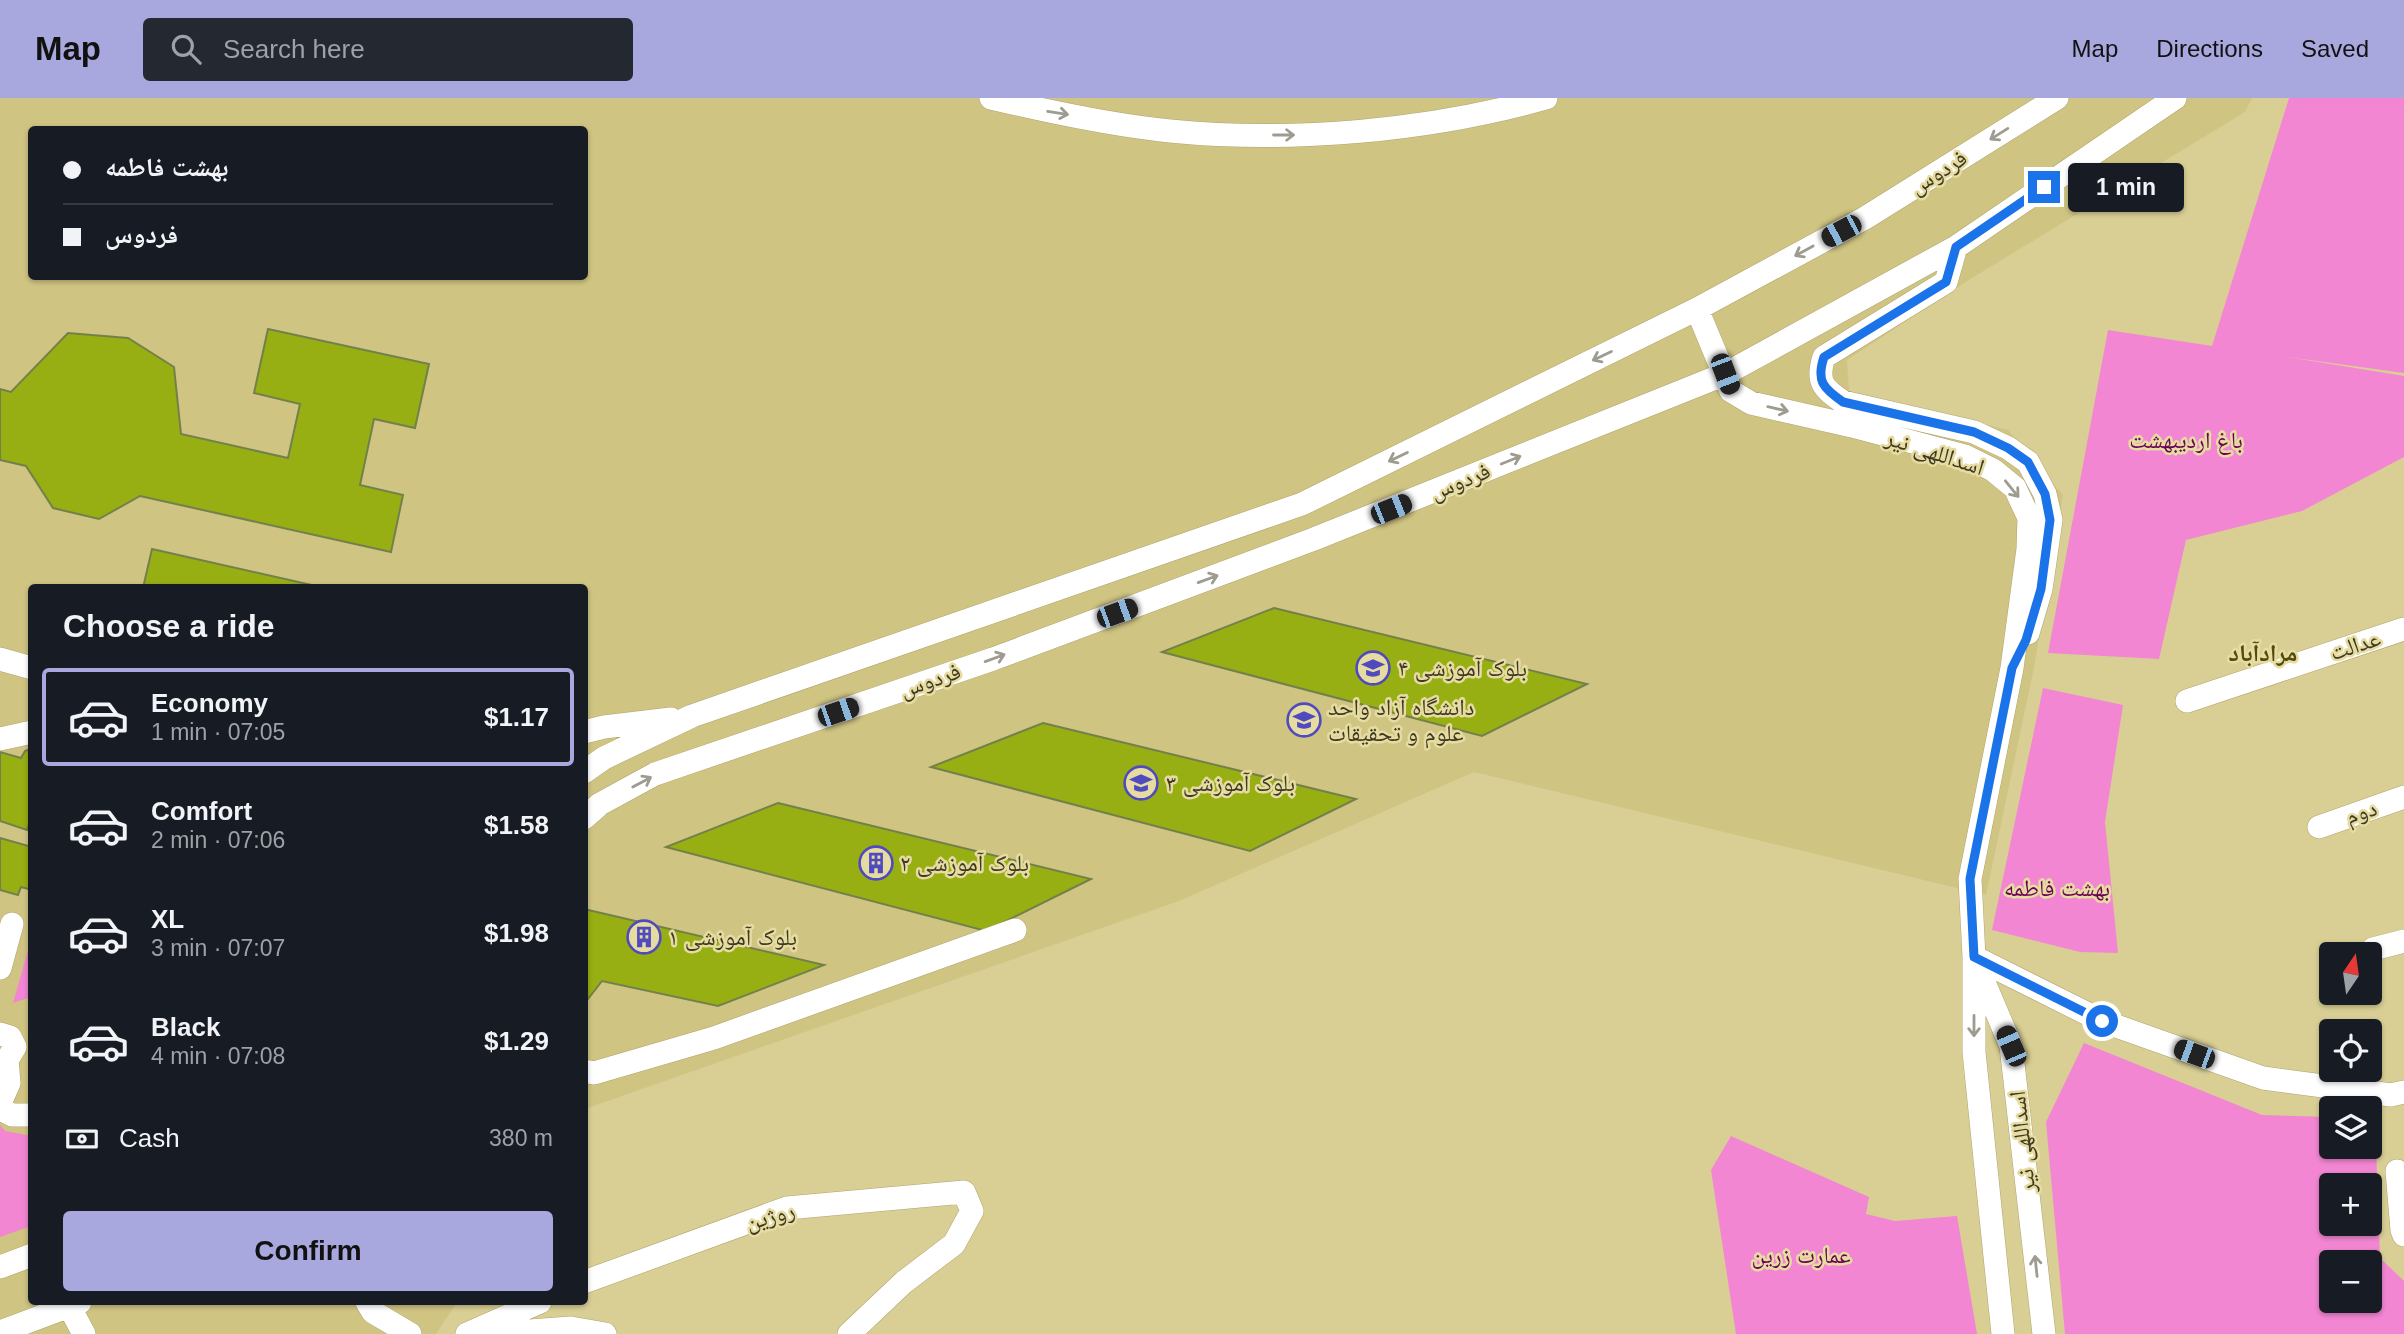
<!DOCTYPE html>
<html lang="en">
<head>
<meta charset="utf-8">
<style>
  body { margin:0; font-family:Arial,"Noto Naskh Arabic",sans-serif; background:#242831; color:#f1f3f6; height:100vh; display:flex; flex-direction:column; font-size:26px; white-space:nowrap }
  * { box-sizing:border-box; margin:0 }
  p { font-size:23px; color:#9ea1a6 }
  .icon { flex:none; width:38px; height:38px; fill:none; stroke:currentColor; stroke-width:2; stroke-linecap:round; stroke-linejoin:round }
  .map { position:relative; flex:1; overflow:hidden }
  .side { position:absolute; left:28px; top:486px; width:560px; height:721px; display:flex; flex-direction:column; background:#171b24; border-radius:7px; box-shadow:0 2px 5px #0004 }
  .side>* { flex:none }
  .banner { position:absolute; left:28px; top:28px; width:560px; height:154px; border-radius:7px; box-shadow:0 2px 5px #0004; display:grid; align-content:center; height:154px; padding:0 35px; background:#171b24 }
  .needle { width:46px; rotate:13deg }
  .controls { position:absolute; left:2319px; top:844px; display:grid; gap:14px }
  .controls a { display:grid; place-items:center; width:63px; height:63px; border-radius:7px; background:#171b24; box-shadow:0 2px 5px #0004; font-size:35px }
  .end { position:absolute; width:32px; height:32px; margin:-16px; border:9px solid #1a73e8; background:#fff; box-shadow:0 0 0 4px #fff }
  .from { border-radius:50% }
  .bubble { position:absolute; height:49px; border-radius:7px; background:#171b24; box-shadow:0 2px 5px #0004; font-size:23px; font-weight:700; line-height:49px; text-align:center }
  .car { position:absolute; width:21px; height:42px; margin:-21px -10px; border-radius:9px; box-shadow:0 0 5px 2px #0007; background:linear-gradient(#222 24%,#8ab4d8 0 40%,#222 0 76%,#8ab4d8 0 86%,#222 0) }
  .banner b { display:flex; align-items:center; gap:24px; height:66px; font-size:26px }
  .banner b+b { border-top:2px solid #363941 }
  .banner i { width:18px; height:18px; background:#f1f3f6 }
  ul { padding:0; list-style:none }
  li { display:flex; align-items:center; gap:21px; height:98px; margin:0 14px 10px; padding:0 21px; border:4px solid transparent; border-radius:7px }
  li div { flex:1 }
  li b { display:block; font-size:26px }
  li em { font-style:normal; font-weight:700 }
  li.current { border-color:#a8a7de }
  li>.icon { width:63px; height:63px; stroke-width:1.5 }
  h2 { padding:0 35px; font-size:32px; line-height:84px }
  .pay { display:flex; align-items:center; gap:18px; height:77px; padding:0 35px; font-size:26px }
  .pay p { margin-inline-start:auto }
  .action { display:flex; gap:14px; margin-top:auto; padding:14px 35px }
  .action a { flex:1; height:80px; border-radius:7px; background:#a8a7de; color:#111; font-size:28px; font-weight:700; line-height:80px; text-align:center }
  header { display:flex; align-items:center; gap:42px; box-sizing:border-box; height:98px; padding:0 35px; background:#a8a7de; color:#111 }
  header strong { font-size:33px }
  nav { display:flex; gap:38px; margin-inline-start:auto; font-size:24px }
  .search { width:490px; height:63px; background:#242831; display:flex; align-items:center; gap:18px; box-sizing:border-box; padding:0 24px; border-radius:7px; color:#9ea1a6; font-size:26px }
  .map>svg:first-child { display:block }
  .built { fill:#d0c482; fill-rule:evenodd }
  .green { fill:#f286d2; fill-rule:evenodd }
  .building { fill:#97af13; stroke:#74804b; stroke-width:2 }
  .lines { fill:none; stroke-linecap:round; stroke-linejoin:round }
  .minor-casing { stroke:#afa56d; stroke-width:24 }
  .minor { stroke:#fff; stroke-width:23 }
  .oneway { stroke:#9e9c90 }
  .route { stroke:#1a73e8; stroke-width:9 }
  .labels { text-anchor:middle; stroke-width:5; stroke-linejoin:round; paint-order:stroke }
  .street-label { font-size:23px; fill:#3e3922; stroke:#e6dca1 }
  .park-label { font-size:23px; fill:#6b0156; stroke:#e6dca1 }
  .poi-label { font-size:23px; fill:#3e3922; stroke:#e6dca1; text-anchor:start }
  .neighbourhood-label { font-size:24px; font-weight:bold; fill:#534a0e; stroke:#e6dca1 }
</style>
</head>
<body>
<header>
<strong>Map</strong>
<div class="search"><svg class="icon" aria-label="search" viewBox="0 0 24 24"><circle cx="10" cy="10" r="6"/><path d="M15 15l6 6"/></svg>Search here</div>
<nav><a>Map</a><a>Directions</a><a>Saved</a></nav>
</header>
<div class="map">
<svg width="2404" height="1236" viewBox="0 0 2404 1236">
  <rect width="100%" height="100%" fill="#d9cf95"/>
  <path class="built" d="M0 0H2252L2245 14 1972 180 1847 262 1849 293 2008 332 2063 397 2034 569 1986 797 1474 674 1179 803 585 1011 584 490H32V1204H457L436 1236H0ZM32 32H584V178H32Z"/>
  <path class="green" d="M2289 0H2404V275L2281 258 2404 278V359L2302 413 2186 442 2159 561 2048 555 2108 232 2212 248Z
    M2043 590 2123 607 2105 724 2118 855 2080 854 1992 832Z
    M31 842V899L13 905Z
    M2084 945 2262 1017 2331 1019V1048H2370V1021H2375L2380 1160 2404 1183V1236H2065L2046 1024ZM2331 1087H2370V1125H2331ZM2331 1164H2370V1202H2331Z
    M0 1027 5 1033 32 1038 31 1128 0 1139Z
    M1731 1038 1869 1099 1866 1116 1895 1123 1957 1118 1977 1236H1736L1711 1072Z"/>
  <path class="building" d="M268 231 429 266 415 330 374 321 360 387 403 397 391 454 140 398 99 421 53 410 26 368 0 362V291L11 294 68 235 128 240 174 269 181 336 288 360 300 306 254 295Z
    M152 451 325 490H143Z
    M1274 510 1587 586 1482 638 1162 554Z
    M1043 625 1356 701 1250 753 931 669Z
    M32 650V717L27 732 0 723V654L21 660 25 653Z
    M778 705 1091 781 986 833 666 749Z
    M0 740 32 749V792L21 789 18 797 0 792Z
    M584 811 824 867 718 908 602 883 584 906Z"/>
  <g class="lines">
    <defs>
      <path id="minor" d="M991 0C1050 14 1110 27 1170 33 1292 45 1428 33 1546 0
        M1956 149 1946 184 1824 259C1816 284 1823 290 1843 304L1974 334 2008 350 2028 364 2045 396 2051 422 2041 491 2028 535
        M1697 211 1731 293 1751 305 1852 328 1965 358 1993 372 2015 390 2029 420 2028 451 2012 570 1970 781 1974 859V954L2003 1236
        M0 561 32 570
        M2187 603 2404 531
        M584 634 604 629 671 621
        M0 641 32 634
        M584 674 604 660 692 618 1302 406 1697 211 1865 120 2057 0
        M584 720 600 706 655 676 993 561 1314 441 1725 276 1956 149 2175 0
        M2319 729 2404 699
        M2373 851 2404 843
        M1974 859 2102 923 2263 980 2391 997 2404 994
        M0 870 12 826
        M1978 870 2011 948 2044 1236
        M0 936 10 939 15 949 7 962 9 985 0 1005
        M584 973 594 975 714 940 1015 832
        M0 1011 12 1017H32
        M2397 1073 2402 1132 2404 1137
        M0 1169 32 1157
        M584 1184 787 1110 964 1094 972 1113 954 1146 904 1184 849 1236
        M367 1204 373 1214 410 1236
        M69 1208 84 1236
        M0 1234 80 1204
        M467 1236 540 1204
        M489 1236 571 1230 605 1236"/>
    </defs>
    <use href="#minor" class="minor-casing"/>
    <use href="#minor" class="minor"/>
  </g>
  <defs><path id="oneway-shaft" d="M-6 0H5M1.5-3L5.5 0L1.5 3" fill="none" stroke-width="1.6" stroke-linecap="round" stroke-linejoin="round" transform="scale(1.75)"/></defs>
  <g class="oneway">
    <use href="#oneway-shaft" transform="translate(1058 15) rotate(9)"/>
    <use href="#oneway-shaft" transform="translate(1999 36) rotate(148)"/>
    <use href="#oneway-shaft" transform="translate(1284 37)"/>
    <use href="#oneway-shaft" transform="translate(1804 153) rotate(151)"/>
    <use href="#oneway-shaft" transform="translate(1602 258) rotate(154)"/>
    <use href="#oneway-shaft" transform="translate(1778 311) rotate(13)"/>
    <use href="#oneway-shaft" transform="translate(1398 359) rotate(154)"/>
    <use href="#oneway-shaft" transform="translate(1511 362) rotate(-22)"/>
    <use href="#oneway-shaft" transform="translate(2012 391) rotate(51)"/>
    <use href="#oneway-shaft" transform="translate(1208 481) rotate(-20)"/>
    <use href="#oneway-shaft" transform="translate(995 560) rotate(-20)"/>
    <use href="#oneway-shaft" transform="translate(642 684) rotate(-28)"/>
    <use href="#oneway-shaft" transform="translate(1974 928) rotate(90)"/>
    <use href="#oneway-shaft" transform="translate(2036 1168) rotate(-96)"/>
  </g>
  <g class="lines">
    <path class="route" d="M2044 89 1956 149 1946 184 1824 259C1816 283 1823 290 1843 304L1974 334 2008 350 2028 364 2045 396 2050 422 2041 491 2026 542 2012 570 1970 781 1974 859 2102 923"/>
  </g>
  <defs>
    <symbol id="university-ring" viewBox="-11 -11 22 22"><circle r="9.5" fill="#e6dca1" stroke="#4f4ac0" stroke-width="1.5"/><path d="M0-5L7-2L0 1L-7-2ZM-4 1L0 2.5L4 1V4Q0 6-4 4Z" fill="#4f4ac0"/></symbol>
    <symbol id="building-ring" viewBox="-11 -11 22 22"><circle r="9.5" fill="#e6dca1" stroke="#4f4ac0" stroke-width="1.5"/><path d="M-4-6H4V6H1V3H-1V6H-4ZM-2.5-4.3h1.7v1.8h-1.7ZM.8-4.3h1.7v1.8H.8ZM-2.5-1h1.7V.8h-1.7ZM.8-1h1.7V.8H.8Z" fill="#4f4ac0"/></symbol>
  </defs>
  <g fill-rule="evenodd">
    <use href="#university-ring" x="1354" y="551" width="38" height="38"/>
    <use href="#university-ring" x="1285" y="603" width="38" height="38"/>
    <use href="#university-ring" x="1122" y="666" width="38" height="38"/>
    <use href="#building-ring" x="857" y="746" width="38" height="38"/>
    <use href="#building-ring" x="625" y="820" width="38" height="38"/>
  </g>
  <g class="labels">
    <g class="street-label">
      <text transform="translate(1938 74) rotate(-32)" y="8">فردوس</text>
      <text transform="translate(1935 354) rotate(18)" y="8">اسداللهی نیر</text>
      <text transform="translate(1460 383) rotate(-22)" y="8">فردوس</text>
      <text transform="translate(2355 547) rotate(-18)" y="8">عدالت</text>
      <text transform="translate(930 582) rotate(-19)" y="8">فردوس</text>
      <text transform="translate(2361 714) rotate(-19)" y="8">دوم</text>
      <text transform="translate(2022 1044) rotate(-96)" y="8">اسداللهی نیر</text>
      <text transform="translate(770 1118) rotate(-16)" y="8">روژین</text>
    </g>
    <g class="park-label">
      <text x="2186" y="350">باغ اردیبهشت</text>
      <text x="2057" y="798">بهشت فاطمه</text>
      <text x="1801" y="1165">عمارت زرین</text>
    </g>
    <g class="poi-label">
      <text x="1398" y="578">بلوک آموزشی ۴</text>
      <text x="1328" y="617">دانشگاه آزاد واحد<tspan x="1328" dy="26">علوم و تحقیقات</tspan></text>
      <text x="1166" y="693">بلوک آموزشی ۳</text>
      <text x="900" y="773">بلوک آموزشی ۲</text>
      <text x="668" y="847">بلوک آموزشی ۱</text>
    </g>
    <g class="neighbourhood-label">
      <text x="2263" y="563">مرادآباد</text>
    </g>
  </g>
</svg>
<div class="controls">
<a><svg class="needle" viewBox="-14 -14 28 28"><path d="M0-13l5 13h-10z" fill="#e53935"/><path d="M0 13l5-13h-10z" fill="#9ea1a6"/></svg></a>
<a><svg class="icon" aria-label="locate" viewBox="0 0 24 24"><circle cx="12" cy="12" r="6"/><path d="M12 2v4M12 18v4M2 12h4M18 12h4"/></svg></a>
<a><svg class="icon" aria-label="layers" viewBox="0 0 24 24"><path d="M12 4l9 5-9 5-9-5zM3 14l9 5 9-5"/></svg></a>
<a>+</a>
<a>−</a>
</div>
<i class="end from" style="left:2102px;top:923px"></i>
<i class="end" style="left:2044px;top:89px"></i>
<div class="bubble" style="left:2068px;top:65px;width:116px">1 min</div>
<i class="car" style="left:1841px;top:133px;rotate:242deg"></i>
<i class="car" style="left:1725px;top:276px;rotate:159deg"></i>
<i class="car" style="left:1391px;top:411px;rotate:68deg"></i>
<i class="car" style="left:1117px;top:515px;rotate:70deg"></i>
<i class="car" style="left:838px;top:614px;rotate:71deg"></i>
<i class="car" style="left:2011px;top:948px;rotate:337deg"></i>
<i class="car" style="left:2194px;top:956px;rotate:290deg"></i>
<div class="banner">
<b><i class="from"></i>بهشت فاطمه</b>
<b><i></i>فردوس</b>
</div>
<section class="side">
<h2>Choose a ride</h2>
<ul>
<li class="current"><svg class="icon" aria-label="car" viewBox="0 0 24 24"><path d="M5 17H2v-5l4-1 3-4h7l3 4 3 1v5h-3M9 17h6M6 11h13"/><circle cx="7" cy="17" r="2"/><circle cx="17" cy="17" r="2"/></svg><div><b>Economy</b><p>1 min · 07:05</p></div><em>$1.17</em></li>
<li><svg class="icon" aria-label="car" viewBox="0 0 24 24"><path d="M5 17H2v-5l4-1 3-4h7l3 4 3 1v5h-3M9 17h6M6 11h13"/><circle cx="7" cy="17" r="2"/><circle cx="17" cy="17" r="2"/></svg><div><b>Comfort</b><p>2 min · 07:06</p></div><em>$1.58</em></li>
<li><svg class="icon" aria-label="car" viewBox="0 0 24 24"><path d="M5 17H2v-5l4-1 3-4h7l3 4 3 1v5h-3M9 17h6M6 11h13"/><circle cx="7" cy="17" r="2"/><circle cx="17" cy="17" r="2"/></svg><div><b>XL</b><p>3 min · 07:07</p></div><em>$1.98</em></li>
<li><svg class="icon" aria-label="car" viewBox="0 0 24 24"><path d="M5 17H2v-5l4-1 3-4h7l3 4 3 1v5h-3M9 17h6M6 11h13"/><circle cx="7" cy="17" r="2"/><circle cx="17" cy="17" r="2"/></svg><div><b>Black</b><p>4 min · 07:08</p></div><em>$1.29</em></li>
</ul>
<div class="pay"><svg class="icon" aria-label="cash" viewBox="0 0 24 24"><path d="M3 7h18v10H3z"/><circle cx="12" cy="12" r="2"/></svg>Cash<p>380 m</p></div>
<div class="action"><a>Confirm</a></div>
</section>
</div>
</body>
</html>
